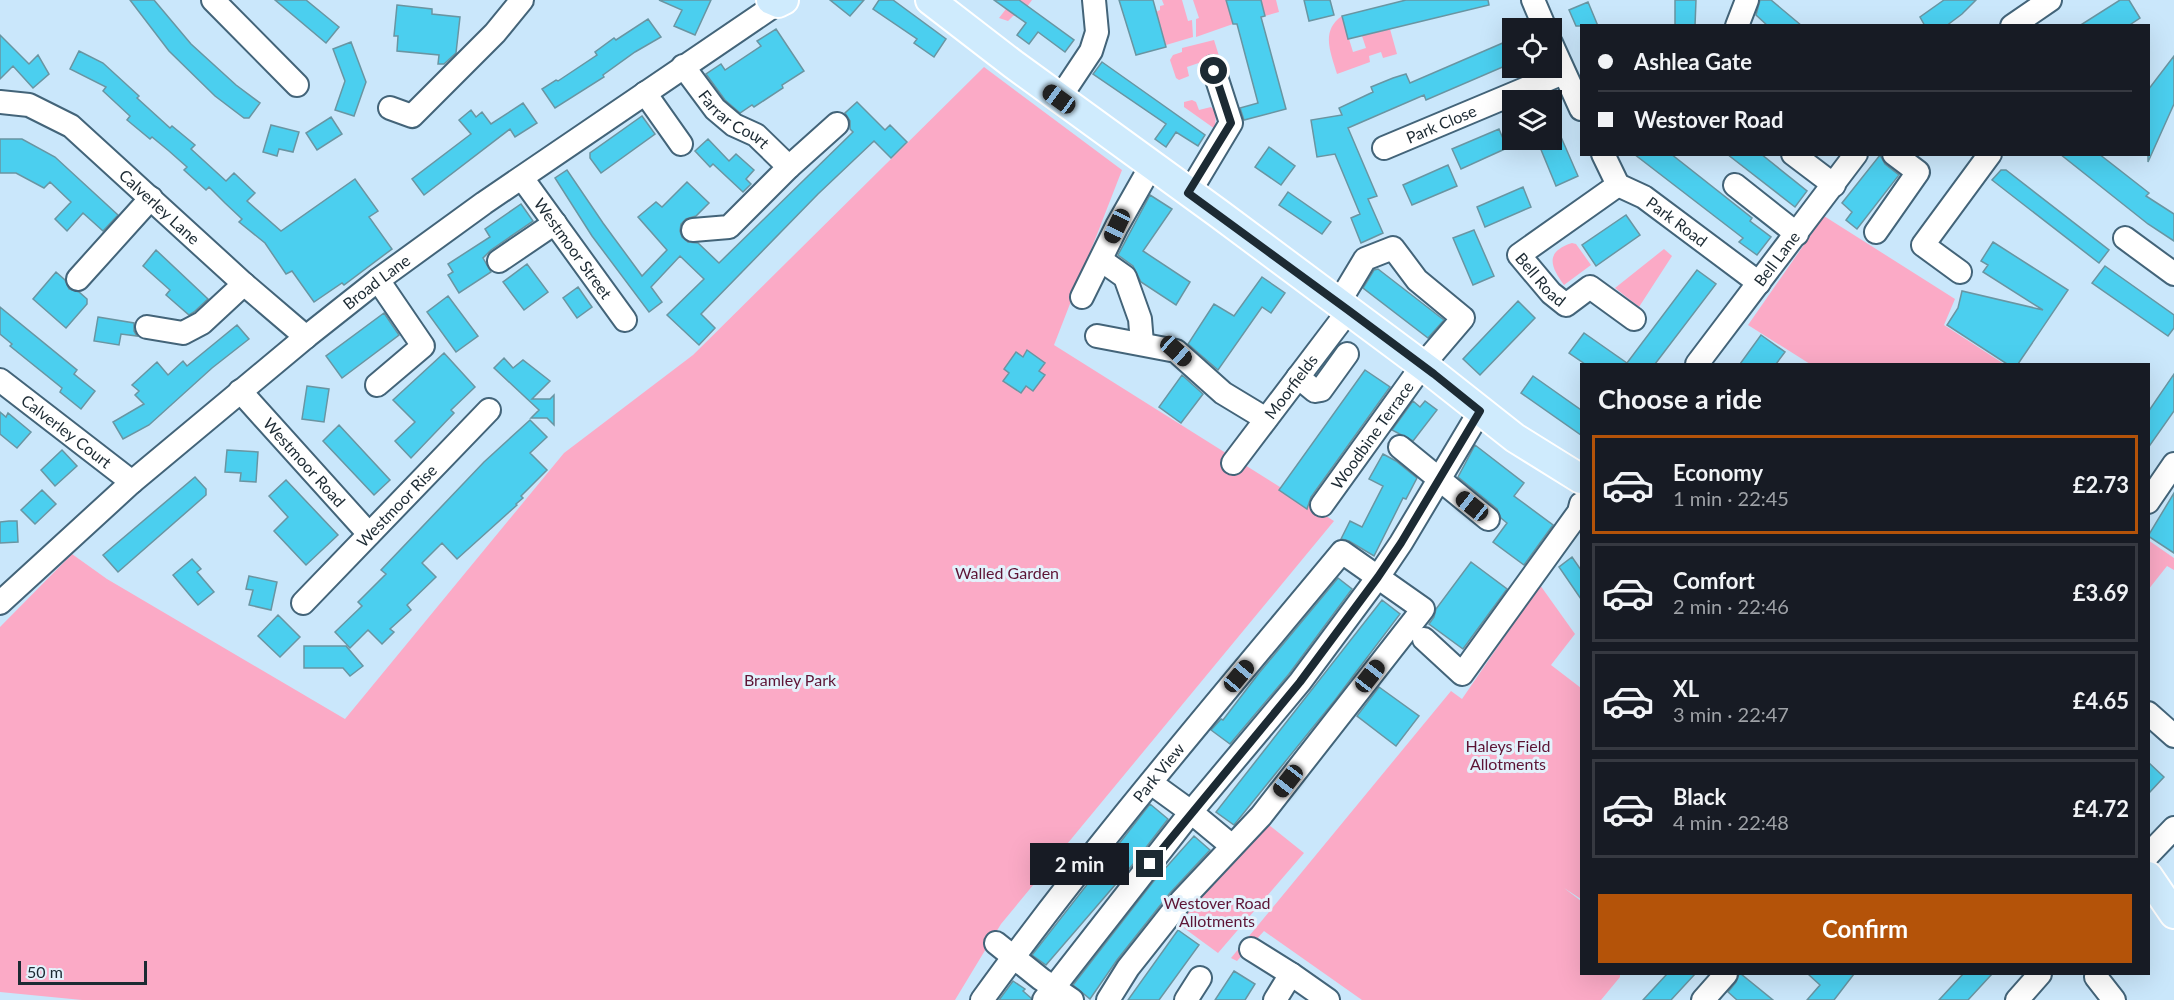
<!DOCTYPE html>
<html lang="en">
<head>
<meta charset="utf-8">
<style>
  body { margin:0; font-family:Lato,sans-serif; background:#20242c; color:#f1f3f6; height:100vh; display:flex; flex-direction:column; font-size:22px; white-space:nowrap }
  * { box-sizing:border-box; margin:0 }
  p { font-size:20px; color:#9ea1a6 }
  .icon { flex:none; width:33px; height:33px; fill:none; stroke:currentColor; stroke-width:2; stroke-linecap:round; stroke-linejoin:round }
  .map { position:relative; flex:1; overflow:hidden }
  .panel { position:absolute; left:1580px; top:363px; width:570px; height:612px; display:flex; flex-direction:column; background:#171b24; border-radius:0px; box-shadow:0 6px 24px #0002 }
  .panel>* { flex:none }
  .banner { position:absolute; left:1580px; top:24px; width:570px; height:132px; border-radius:0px; box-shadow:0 6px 24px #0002; display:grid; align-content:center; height:132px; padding:0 18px; background:#171b24 }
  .fabs { position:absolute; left:1502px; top:18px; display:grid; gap:12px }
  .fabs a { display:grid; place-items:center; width:60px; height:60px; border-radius:0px; background:#171b24; box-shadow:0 6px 24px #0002; font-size:30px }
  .scale { position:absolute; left:18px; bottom:15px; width:129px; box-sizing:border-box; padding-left:6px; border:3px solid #1c2a33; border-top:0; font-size:16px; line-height:21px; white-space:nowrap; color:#1c2a33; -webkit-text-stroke:4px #e3f2fc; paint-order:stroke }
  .end { position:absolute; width:27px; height:27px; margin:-14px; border:8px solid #1c2a33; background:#fff; box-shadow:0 0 0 3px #fff }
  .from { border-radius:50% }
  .bubble { position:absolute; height:42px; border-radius:0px; background:#171b24; box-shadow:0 6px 24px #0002; font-size:20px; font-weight:700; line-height:42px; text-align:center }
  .car { position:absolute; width:18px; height:36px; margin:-18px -9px; border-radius:8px; box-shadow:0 0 4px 2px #0007; background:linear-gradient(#222 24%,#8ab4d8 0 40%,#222 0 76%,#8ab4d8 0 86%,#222 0) }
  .banner b { display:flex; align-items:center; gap:21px; height:57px; font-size:22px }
  .banner b+b { border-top:2px solid #363941 }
  .banner i { width:15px; height:15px; background:#f1f3f6 }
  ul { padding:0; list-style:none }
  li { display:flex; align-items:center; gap:18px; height:99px; margin:0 12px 9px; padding:0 6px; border:3px solid #363941; border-radius:0px }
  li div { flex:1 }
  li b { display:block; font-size:22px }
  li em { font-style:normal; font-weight:700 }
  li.current { border-color:#b45309 }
  li>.icon { width:54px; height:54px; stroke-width:1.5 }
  h2 { padding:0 18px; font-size:27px; line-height:72px }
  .action { display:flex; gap:12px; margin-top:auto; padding:12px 18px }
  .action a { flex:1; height:69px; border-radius:0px; background:#b45309; color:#fff; font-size:24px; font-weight:700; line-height:69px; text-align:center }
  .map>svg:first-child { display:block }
  .green { fill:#fbaac6 }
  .building { fill:#4bcfef; stroke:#6995a2; stroke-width:1.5 }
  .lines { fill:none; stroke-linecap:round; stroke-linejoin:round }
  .minor-casing { stroke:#436479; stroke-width:26 }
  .major-casing { stroke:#fff; stroke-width:32 }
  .minor { stroke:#fff; stroke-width:22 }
  .major { stroke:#cfebfd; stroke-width:28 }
  .route { stroke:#1c2a33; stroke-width:8 }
  .labels { text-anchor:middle; stroke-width:6; stroke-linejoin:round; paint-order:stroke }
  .street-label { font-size:16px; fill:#1c2a33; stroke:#e3f2fc }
  .park-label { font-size:16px; fill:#5d1435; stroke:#e3f2fc }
</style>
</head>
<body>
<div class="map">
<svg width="2174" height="1000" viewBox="0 0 2174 1000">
  <rect width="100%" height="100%" fill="#cae7fb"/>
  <path class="green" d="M1013 0H1032L1021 15 1013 16 1008 21 999 18Z
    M1162 0H1182L1188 21 1192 20 1193 37 1166 45 1156 12 1160 10V6L1164 5Z
    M1193 0H1226L1233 24 1196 37V19L1199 18Z
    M1261 0H1276L1279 12 1265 16Z
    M1342 16 1353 52 1366 48 1362 36 1390 29 1397 54 1383 58 1381 52 1369 56 1370 62 1337 74C1331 53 1320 31 1342 16Z
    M1214 40 1219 56 1187 67 1189 76 1179 80 1176 78 1170 60 1173 55 1182 52V48Z
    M984 67 1122 170 1054 345 1334 521 1001 924 955 1000H82L0 992V627L72 554 107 579 345 719 564 453 693 355Z
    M1192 100 1196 102 1199 110 1211 107 1216 112 1215 129 1184 107V102Z
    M1824 216 1955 299 1944 325 2004 364H1810L1748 325Z
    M1572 243 1576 244 1591 265 1564 285C1551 267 1544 252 1572 243Z
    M1664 249 1672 256 1639 307 1615 288Z
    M2148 540 2174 558V570L2167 566 2148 590Z
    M1540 585 1575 634 1551 665 1581 688V899L1564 888 1581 901V974H1620V977L1601 1000H1362L1264 931 1237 961 1231 958 1451 691 1462 699Z
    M1264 821 1304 853 1218 953 1173 920Z"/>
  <path class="building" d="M130 0H154L191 44 236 85 260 103 249 118H244L215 96 169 51Z
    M275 0H306L339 27 326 43Z
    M659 0H711L695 35 674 26 682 10Z
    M830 0H864L850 16Z
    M879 0H893L946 39 934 57 914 43 917 39 873 9Z
    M994 0H1019L1074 40 1065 52 1038 32 1029 44 1017 35 1026 23Z
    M1119 0H1153L1166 47 1136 55Z
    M1226 0H1261L1265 16 1261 17 1286 109 1244 120 1240 108 1258 103 1237 24H1233Z
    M1304 0H1330L1334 15 1309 21Z
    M1406 0H1488L1489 5 1348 39 1342 16Z
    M1675 0H1696L1695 26H1675Z
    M1760 0H1771L1802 26H1768L1756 15Z
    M1944 0H1976L1962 14 1946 26H1925L1920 17Z
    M2120 0H2129L2140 18 2128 26H2079Z
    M1588 2 1598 26H1576L1569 10Z
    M397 5 432 9V14L460 17 456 53 444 64H438L439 55 397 51 398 36H394Z
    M648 19 661 37 635 52 603 75 604 77 555 108 542 89 556 80 558 81 597 55 595 52 614 38 616 40Z
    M776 29 804 71 782 85 783 88 754 107 752 105 740 113 725 100 706 74 721 64 725 70 761 46 757 41Z
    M0 35 29 64 38 55 49 74 33 88 13 66 0 79Z
    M1512 39V63L1426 100 1424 95 1348 128 1377 196 1368 199 1383 233 1361 243 1351 218 1360 214 1335 154 1317 157 1311 120 1342 115 1339 108 1373 92 1371 87 1393 78 1406 74 1410 83Z
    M351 42 366 82 354 116 335 110 345 81 333 49Z
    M79 51 103 63 139 96 137 98 170 128 172 126 195 145 191 149 226 181 234 173 255 193 247 201 281 231 355 179 378 211 369 217 392 249 344 285 342 283 314 302 292 271 286 274 265 243 239 222 242 219 225 203 209 187 206 190 184 170 187 167 169 151 152 137 150 139 127 120 130 116 103 91 106 87 70 69Z
    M2174 56V104L2148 162V90Z
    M1102 62 1205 135 1198 146 1176 132 1166 147 1155 139 1166 124 1093 74Z
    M857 102 885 130 890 125 907 142 891 158 874 141 818 194 701 314 715 328 699 345 667 315 704 279 680 256 651 287 662 302 649 312 592 236 555 178 567 170 603 223 642 276 667 250 638 217 656 202 662 207 687 182 709 203 696 216 686 219 681 224 680 231 682 237 688 242 698 243 719 263 853 132 850 129V121L845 113Z
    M523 103 537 123 515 137 510 129 424 195 412 179 471 134 459 120 471 110 476 117 482 112 491 124Z
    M1551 114 1578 176 1556 186 1537 140H1551Z
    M642 116 655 134 601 173 590 158V153Z
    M331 117 342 134 317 150 306 133Z
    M271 125 299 132 293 152 279 149 277 156 263 152Z
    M1499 129 1507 148 1461 169 1452 149Z
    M0 139H22L55 157 118 215 103 231 83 213 67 231 55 219 71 202 50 182 44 188 16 173H0Z
    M708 139 729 161 736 154 754 170 746 179 751 184 743 192 713 164 710 167 695 151Z
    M1269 147 1295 166 1281 185 1255 167Z
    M1634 154H1671L1752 218 1750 221 1771 237 1757 255 1739 242 1743 238Z
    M1727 154H1761L1807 191 1795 207Z
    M2060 154H2099L2149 193 2146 196 2174 214V241L2148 224Z
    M1880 155 1885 164 1899 175 1857 229 1846 220 1852 212 1842 203Z
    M1448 165 1457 186 1412 205 1403 185Z
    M2001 170H2006L2109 250 2099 263 1992 180Z
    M1523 187 1531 207 1485 227 1477 207Z
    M1288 192 1331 222 1322 234 1279 205Z
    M1150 195 1172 209 1143 251 1190 282 1176 305 1141 282 1133 266 1118 255Z
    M521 204 533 221 491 250 483 258 491 272 459 293 448 275 453 272 448 264 490 237 485 229Z
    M1626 215 1640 235 1596 266 1582 245Z
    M1474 230 1494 276 1473 285 1453 238Z
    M1993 242 2068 290 2018 364H2007L1947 325 1958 308 1962 291 2043 310 1983 272 1988 265 1981 261Z
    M156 250 208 299 194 312 189 315 166 295 170 290 143 266Z
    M527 264 548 292 524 310 503 282Z
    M2105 266 2174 315V328L2168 336 2092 283Z
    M1378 269 1444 320 1428 338 1363 288 1374 270Z
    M1697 270 1716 284 1655 364H1585L1569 353 1584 333 1627 363Z
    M56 272 65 280 69 289 79 292 87 299V304L66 328 33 299Z
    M1262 277 1285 293 1271 313 1262 307 1218 370 1188 344 1214 304 1234 316Z
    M578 287 592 307 577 318 563 298Z
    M448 296 478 336 456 352 427 312Z
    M1518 301 1535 318 1480 375 1463 359Z
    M0 307 77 370 74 374 95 391 81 409 60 392 62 388 10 346 12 344 0 334Z
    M384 313 399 335 342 378 326 356Z
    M98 317 134 323V331L137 336 121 334 119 345 94 341Z
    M237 325 249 339 212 368 149 425 123 439 113 422 144 404 135 395 139 391 132 385 157 362 168 375 183 361 187 366Z
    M1761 335 1785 352 1776 364H1740Z
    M1027 350 1045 363 1039 371 1045 375 1033 391 1026 386 1021 393 1003 381 1009 373 1004 369 1016 352 1023 357Z
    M444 353 475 387 451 410 454 413 411 458 395 441 415 422 393 400Z
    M504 358 513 368 523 360 550 381 532 399H550L554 395V425L547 418H531L539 410 494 368Z
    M1365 370 1390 387 1311 497 1307 509 1279 490Z
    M2174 374V411L2148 448V412Z
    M1182 375 1203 394 1181 423 1159 407Z
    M1533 376 1581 410V435L1521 393Z
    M307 386 329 389 324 422 302 419Z
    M1413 401 1420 407 1425 401 1437 410 1413 441 1392 430Z
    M0 412 6 417 8 413 31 432 17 448 0 434Z
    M530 420 547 437 530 453 547 470 521 496 523 498 516 504 517 505 457 559 442 543 422 563 436 577 407 605 411 610 390 629 394 632 382 644 368 630 350 648 335 632 362 606 358 602 386 574 381 570 484 462Z
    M339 425 390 480 374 495 323 441Z
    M1475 445 1524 483 1514 496 1553 525 1524 565 1493 542 1507 523 1501 518 1497 509 1458 477Z
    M62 450 77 466 55 486 41 470Z
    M227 450 258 452 256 482 240 481 241 473 225 472Z
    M1383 454 1396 461 1417 478 1406 499 1403 498 1374 556 1349 541 1341 539 1350 521 1362 527 1383 486 1369 479Z
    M195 477 206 489V495L118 572 103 555Z
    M286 480 338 535 306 565 274 531 288 517 269 496Z
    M42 490 56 504 35 524 21 510Z
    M2174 493V553L2148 536Z
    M9 521H17L18 542 0 543V522Z
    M1572 557 1581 570V599L1559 567Z
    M192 559 201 569 197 572 214 592 198 605 173 575Z
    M1471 562 1507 589 1463 649 1429 624 1434 617 1436 609Z
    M249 576 277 582 271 610 249 605 253 590 246 589Z
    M1338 578 1352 589 1289 674 1230 744 1211 730 1221 719 1223 720 1259 673Z
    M1382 600 1400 614 1335 700 1234 825 1216 812Z
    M278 615 300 637 280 657 258 636Z
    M304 646H346L363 666 350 676 343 668H304Z
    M1379 687 1419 716 1396 746 1357 716Z
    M2148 762 2164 777 2148 794Z
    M1150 804 1168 819 1134 863 1046 965 1032 955Z
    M1194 836 1210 850 1170 893 1117 960 1090 999 1073 985 1153 882Z
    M1178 930 1199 945 1159 1000H1128Z
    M1234 971 1255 984 1245 1000H1215Z
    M1667 974H1695L1671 1000H1643Z
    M1739 974H1741L1773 1000H1737L1728 992 1736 982Z
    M1808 974H1854L1834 1000H1807L1820 985Z
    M1963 974H1992L1968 1000H1939Z
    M1013 981 1025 989 1023 991 1031 998V1000H999Z"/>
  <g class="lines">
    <defs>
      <g id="minor">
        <path d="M213 0 297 85"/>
        <path d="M1533 0 1545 28"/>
        <path d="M1737 26 1747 0"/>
        <path d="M2012 26 2050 0"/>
        <path d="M1551 43 1581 109"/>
        <path id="s1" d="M683 66 715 109 734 125 756 135 789 167 729 227 693 230"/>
        <path d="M645 93 681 144"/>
        <path d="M1059 99 1091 51 1097 32 1094 0"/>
        <path id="s2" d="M0 102 29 105 71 126 244 284 306 337"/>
        <path d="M390 108 412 116 495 33 522 0"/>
        <path id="s3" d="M1384 148 1563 73"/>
        <path id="s4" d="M1603 154 1618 185 1644 197 1759 283"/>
        <path d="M1793 154 1834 185"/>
        <path d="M789 167 837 124"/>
        <path id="s5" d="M522 178 625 320"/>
        <path id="s6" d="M1618 185 1519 255 1551 293 1566 305 1590 287 1634 319"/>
        <path d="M1735 185 1797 234"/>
        <path d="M1189 193 1231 123 1213 67"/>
        <path d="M1876 232 1918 172 1894 154"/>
        <path d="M2125 238 2174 274"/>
        <path d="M1101 260 1125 277 1140 319 1142 343"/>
        <path d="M499 261 555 223"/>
        <path d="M1960 272 1923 245 1990 154"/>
        <path d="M78 279 151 198"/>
        <path d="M1082 297 1117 226 1151 166"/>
        <path d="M147 327 183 333 202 323 244 284"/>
        <path d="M1097 336 1176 351 1223 393 1266 419"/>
        <path id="s7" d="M1697 364 1856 154"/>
        <path d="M1298 377 1315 391 1321 390 1347 354"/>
        <path id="s8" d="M0 380 132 482"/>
        <path d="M377 385 423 346 378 280"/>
        <path id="s9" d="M240 391 369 534"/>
        <path d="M1400 447 1488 519"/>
        <path id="s10" d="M1233 463 1349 310"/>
        <path d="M2148 502 2174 464"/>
        <path id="s11" d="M1322 505 1422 366 1463 318 1417 280 1393 248 1365 259 1338 304"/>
        <path id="s12" d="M0 603 132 482 306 337 378 280 484 203 778 3"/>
        <path id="s13" d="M303 603 489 410"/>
        <path d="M1424 639 1462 674 1579 512 1581 504"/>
        <path d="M2148 713 2174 736"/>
        <path d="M1151 783 1191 812 1232 846"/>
        <path d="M2148 855 2174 828"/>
        <path d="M996 943 1041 979 1072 1000"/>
        <path d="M1251 949 1291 974"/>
        <path d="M2096 977 2114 1000"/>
        <path id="s14" d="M982 1000C1094 845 1220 699 1342 552L1423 609 1261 816 1181 901 1128 968 1108 1000"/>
        <path d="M1044 1000 1191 812 1300 682 1378 577 1401 543 1480 411"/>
        <path d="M1186 1000 1200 978"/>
        <path d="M1275 1000 1291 974 1328 1000"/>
        <path d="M1703 1000 1726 974"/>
        <path d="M2017 1000 2040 974"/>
      </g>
      <path id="major" d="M771 0 778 3 784 0
        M930 0 1013 64 1218 213 1434 374 1515 438 1581 479
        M2148 876 2174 914"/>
    </defs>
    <use href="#minor" class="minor-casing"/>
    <use href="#major" class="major-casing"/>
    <use href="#minor" class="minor"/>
    <use href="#major" class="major"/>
  </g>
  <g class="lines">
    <path class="route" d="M1150 864 1300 682 1378 577 1401 543 1480 411 1434 374 1348 310 1188 193 1231 123 1214 71"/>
  </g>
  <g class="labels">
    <g class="street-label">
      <text dy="6" stroke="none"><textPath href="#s1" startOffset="75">Farrar Court</textPath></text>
      <text dy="6" stroke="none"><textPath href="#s3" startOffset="62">Park Close</textPath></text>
      <text dy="6" stroke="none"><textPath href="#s2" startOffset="196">Calverley Lane</textPath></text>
      <text dy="6" stroke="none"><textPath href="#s4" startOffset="104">Park Road</textPath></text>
      <text dy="6" stroke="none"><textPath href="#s5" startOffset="87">Westmoor Street</textPath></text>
      <text dy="6" stroke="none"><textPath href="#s7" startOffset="132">Bell Lane</textPath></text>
      <text dy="6" stroke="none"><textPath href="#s6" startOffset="154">Bell Road</textPath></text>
      <text dy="6" stroke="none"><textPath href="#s12" startOffset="495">Broad Lane</textPath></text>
      <text dy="6" stroke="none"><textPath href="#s10" startOffset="96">Moorfields</textPath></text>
      <text dy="6" stroke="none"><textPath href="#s8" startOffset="84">Calverley Court</textPath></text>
      <text dy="6" stroke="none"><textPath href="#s11" startOffset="86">Woodbine Terrace</textPath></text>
      <text dy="6" stroke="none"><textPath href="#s9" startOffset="96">Westmoor Road</textPath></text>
      <text dy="6" stroke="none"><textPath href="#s13" startOffset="135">Westmoor Rise</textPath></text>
      <text dy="6" stroke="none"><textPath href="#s14" startOffset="288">Park View</textPath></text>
    </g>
    <g class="park-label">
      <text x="1007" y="579">Walled Garden</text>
      <text x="790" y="686">Bramley Park</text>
      <text x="1508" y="752">Haleys Field<tspan x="1508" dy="18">Allotments</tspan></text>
      <text x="1217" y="909">Westover Road<tspan x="1217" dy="18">Allotments</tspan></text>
    </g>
  </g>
</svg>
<div class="fabs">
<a><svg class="icon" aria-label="locate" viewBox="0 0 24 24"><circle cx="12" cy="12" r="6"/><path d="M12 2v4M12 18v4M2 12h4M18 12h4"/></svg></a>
<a><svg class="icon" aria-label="layers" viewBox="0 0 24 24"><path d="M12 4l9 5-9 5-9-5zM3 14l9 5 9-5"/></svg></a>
</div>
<div class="scale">50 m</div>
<i class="end from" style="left:1214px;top:71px"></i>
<i class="end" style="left:1150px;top:864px"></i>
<div class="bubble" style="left:1030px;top:843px;width:99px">2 min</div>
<i class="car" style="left:1059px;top:99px;rotate:306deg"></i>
<i class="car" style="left:1117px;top:226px;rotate:205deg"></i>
<i class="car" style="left:1176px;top:351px;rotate:132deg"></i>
<i class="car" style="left:1472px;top:506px;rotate:309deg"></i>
<i class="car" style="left:1239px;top:676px;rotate:40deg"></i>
<i class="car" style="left:1370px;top:676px;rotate:38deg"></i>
<i class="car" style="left:1288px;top:781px;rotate:218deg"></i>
<div class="banner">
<b><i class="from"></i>Ashlea Gate</b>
<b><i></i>Westover Road</b>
</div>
<section class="panel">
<h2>Choose a ride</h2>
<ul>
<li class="current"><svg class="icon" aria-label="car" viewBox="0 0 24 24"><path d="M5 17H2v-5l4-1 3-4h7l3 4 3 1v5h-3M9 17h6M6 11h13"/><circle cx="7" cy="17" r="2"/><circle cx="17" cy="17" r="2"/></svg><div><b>Economy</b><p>1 min · 22:45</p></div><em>£2.73</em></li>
<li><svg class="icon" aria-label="car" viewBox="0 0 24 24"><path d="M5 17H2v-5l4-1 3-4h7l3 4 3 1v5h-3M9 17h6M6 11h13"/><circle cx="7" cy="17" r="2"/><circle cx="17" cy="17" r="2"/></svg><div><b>Comfort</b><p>2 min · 22:46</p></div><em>£3.69</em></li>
<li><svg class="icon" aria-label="car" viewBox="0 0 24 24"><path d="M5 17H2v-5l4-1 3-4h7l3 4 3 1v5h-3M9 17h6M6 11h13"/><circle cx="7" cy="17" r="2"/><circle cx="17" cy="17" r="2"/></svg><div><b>XL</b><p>3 min · 22:47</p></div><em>£4.65</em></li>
<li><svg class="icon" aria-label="car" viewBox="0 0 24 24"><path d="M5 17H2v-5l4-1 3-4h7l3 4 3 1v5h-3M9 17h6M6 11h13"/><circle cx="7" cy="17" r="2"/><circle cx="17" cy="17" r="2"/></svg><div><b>Black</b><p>4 min · 22:48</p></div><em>£4.72</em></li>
</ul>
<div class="action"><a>Confirm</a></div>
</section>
</div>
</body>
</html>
